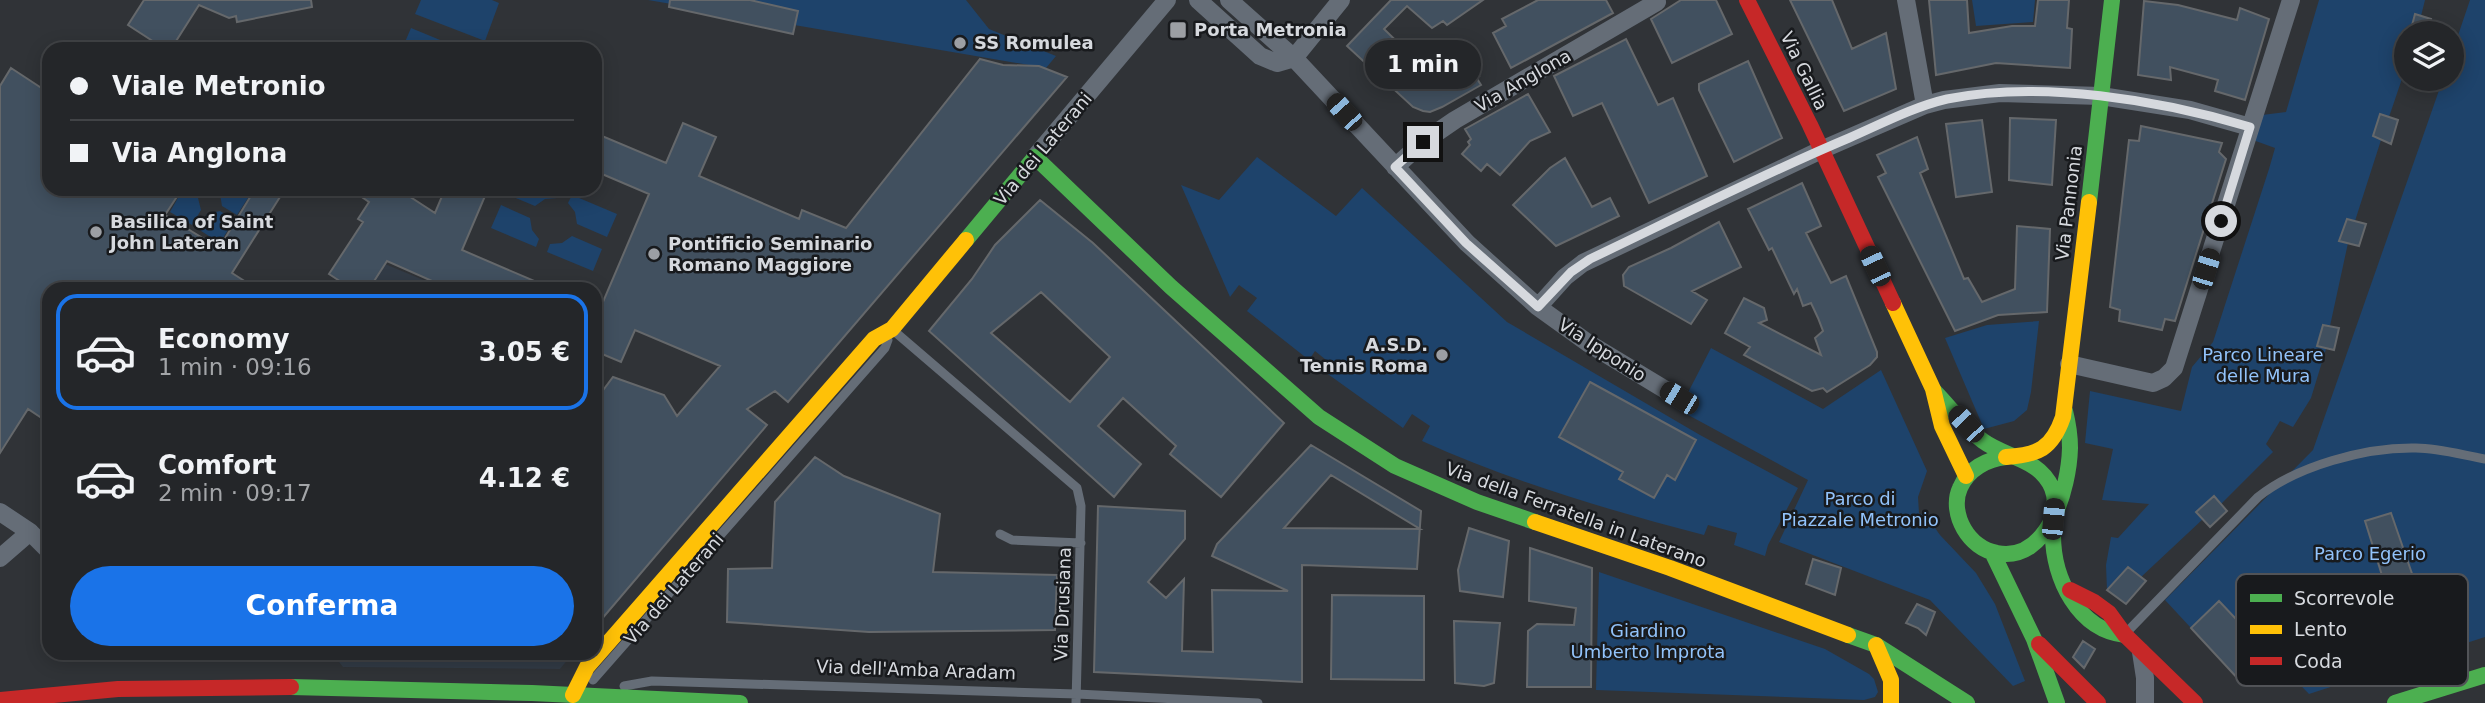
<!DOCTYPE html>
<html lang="it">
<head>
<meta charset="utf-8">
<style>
  body { margin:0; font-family:"DejaVu Sans",sans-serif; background:#303235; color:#f1f3f6; height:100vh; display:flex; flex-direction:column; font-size:26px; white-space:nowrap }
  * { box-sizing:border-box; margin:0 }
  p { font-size:23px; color:#a3a5a8 }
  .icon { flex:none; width:38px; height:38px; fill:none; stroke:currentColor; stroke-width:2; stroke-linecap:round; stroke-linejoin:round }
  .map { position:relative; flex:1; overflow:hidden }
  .sheet { position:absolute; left:42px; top:282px; width:560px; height:378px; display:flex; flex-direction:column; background:#242629; border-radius:21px; box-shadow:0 4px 18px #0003,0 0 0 2px #414346 }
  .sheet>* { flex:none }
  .hud { position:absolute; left:42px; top:42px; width:560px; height:154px; border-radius:21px; box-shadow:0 4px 18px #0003,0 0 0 2px #414346; display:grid; align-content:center; height:154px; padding:0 28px; background:#242629 }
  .controls { position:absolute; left:2394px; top:21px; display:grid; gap:14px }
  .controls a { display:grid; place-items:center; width:70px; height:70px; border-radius:50%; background:#242629; box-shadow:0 4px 18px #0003,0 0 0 2px #414346; font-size:35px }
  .end { position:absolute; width:32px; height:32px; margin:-16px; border:9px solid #d6d9de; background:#111; box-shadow:0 0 0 4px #111 }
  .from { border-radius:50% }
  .bubble { position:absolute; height:49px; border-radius:24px; background:#242629; box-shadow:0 4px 18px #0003,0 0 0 2px #414346; font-size:23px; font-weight:600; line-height:49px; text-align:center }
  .car { position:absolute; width:21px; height:42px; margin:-21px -10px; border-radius:9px; box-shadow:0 0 5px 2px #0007; background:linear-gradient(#222 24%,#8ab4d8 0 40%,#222 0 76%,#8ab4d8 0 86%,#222 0) }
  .hud b { display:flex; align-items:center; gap:24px; height:66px; font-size:26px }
  .hud b+b { border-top:2px solid #414346 }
  .hud i { width:18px; height:18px; background:#f1f3f6 }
  ul { padding:12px 0 0; list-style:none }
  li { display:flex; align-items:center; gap:21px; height:116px; margin:0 14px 10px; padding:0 14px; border:4px solid transparent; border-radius:21px }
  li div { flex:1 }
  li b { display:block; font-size:26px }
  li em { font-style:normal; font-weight:600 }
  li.current { border-color:#1a73e8 }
  li>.icon { width:63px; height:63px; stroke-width:1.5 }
  .button { display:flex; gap:14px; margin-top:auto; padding:14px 28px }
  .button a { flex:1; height:80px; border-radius:42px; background:#1a73e8; color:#fff; font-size:28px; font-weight:600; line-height:80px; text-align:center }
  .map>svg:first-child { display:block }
  .built { fill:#323b46 }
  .green { fill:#1e436b }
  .building { fill:#41505f; stroke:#65686b; stroke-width:2; fill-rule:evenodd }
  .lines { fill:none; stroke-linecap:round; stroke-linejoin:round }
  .lane { stroke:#656d77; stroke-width:9 }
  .street { stroke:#656d77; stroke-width:18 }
  .fast { stroke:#4caf50; stroke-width:16 }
  .slow { stroke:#ffc107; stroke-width:16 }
  .jam { stroke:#c62828; stroke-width:16 }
  .route { stroke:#d6d9de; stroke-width:9 }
  .poi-dot { fill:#9c9fa4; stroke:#181a1d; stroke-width:2.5 }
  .labels { text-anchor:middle; stroke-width:5; stroke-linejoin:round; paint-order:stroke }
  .poi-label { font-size:18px; font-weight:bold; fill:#d6d9de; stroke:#181a1d; text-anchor:start }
  .street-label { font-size:18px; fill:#d6d9de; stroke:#181a1d }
  .park-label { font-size:18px; fill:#92c3fb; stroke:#181a1d }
  .key { fill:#181a1d; stroke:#515357; stroke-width:2 }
  .key-label { font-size:19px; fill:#d6d9de }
</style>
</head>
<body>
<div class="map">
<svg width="2485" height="703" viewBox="0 0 2485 703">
  <rect width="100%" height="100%" fill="#303337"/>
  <path class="built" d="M385 264 445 289H368Z
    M332 653H573L560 669 343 667Z"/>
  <path class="green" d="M421 0H492L499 3 485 41 415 14Z
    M648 0H966L989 29 1056 56 1046 68Z
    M1972 0H2035L2033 22 1976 26Z
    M2319 0H2425L2421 16 2415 15 2410 33H2406V67L2389 117 2380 115 2373 135 2381 140 2355 221 2347 219 2339 240 2348 243 2330 326 2323 325 2318 346 2326 349 2311 398 2293 427 2280 421 2266 444 2273 452 2221 504 2214 496 2197 512 2203 519 2141 577 2128 567 2107 590 2106 565 2111 537 2118 538 2149 504 2102 500 2113 449 2085 443 2090 391 2181 411 2192 367 2213 342 2269 169 2275 148 2253 140 2262 115 2286 112Z
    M2470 0H2485V637L2309 694 2220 602 2191 628 2165 600 2313 450 2443 79H2452V53Z
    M411 28 462 49H402Z
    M1257 157 1336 216 1362 188 1507 322 1700 435 1798 488 1768 545 1765 556 1734 545 1737 533 1708 525 1704 535C1608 510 1513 482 1422 441L1430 426 1412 414 1403 428 1325 372 1331 364 1315 351 1309 360 1247 311 1257 298 1239 285 1230 297 1181 185 1219 200Z
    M183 189 198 198 201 210 192 225 170 212Z
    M223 189H247L252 192 237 215 222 206 220 194Z
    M508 189H558L560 190 557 198 545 199 535 206 506 194Z
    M572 195 617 214 607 237 577 224 575 212 568 203Z
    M501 205 530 218 532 230 539 239 536 247 491 228Z
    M220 211 234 220 220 243 198 229 207 214Z
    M572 236 602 249 593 271 547 252 550 244 562 243Z
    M2039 321 2031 392 2027 410 2014 421 1984 429 1945 338 1987 325Z
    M1711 348 1823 409 1881 370 1927 471 1918 497 1919 513 1928 518 1940 535 1976 573 1995 604 2025 681 2013 686 1930 600 1779 542 1808 480 1679 410Z
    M1599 572 1825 649 1869 674 1874 679 1878 692 1875 697 1864 700 1596 690Z"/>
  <path class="building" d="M144 0H311L312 7 237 22 236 16 229 18 199 5 171 49H165L128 25Z
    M670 0H750L798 11 793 34 669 7Z
    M1391 0H1483L1447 25 1443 21 1432 28 1407 6 1384 29 1425 69 1462 46 1479 76 1476 77 1481 85 1442 107 1430 112 1423 111 1413 107 1347 46Z
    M1538 0H1606L1613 13 1511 68 1493 33 1506 26 1502 19Z
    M1681 0H1716L1732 34 1672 63 1651 19Z
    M1790 0H1832L1852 49 1886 33 1896 89 1844 111Z
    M1929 0H1967L1969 33 2012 26H2035L2038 0H2069L2067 28 2072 29 2070 68 1996 63 1936 75Z
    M2144 1 2178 5 2237 20 2240 8 2269 19 2245 100 2215 91 2218 80 2170 67 2171 80 2138 75Z
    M2415 14 2431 19 2427 33H2410Z
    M1626 39 1658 105 1673 98 1707 176 1649 203 1602 103 1573 116 1554 76Z
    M980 59 1003 65 1039 66 1067 77 788 402 775 391 747 409 767 425 595 627V401L613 377 664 395 677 416 720 366 635 330 621 362 595 351V307L600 309 649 194 595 171V133L666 163 683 123 716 137 699 176 799 219 802 210 846 228Z
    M1748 61 1782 138 1734 162 1699 90V84Z
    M11 68 49 93V189H182L165 215 219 248 255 189H285L232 273 257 289H49V423L28 409 0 453V86Z
    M1528 94 1550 132 1530 141 1500 175 1487 164 1481 171 1462 154 1470 145 1468 142 1471 139 1465 129Z
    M2380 114 2398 120 2391 144 2373 136Z
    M2010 118 2056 120 2052 185 2009 180Z
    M1982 120 1992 192 1956 197 1946 124Z
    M2141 126 2222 143 2219 152 2226 159 2175 321 2165 319 2162 330 2119 321 2120 310 2110 307 2129 140 2139 141Z
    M1917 137 1928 169 1920 173 1931 200 1964 279 1968 278 1982 302 2015 289 2017 226 2050 229 2047 312 1998 315 1955 331 1878 177 1886 173 1877 155Z
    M1565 158 1592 207 1610 198 1619 216 1556 246 1513 205 1550 168Z
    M1802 183 1821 226 1806 233 1831 283 1846 276 1877 352V357L1870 365 1827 392 1823 388 1812 391 1744 355 1750 347 1725 333 1744 298 1764 308 1767 320 1759 323 1821 355 1815 338 1823 331 1818 318 1811 303 1803 306 1797 289 1794 294 1772 248 1769 250 1748 209Z
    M350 189H398L435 213 445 189H488L462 250 553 289H450L387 261 369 289H352L329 274 363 222 358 219 369 202Z
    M1040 200 1093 243 1284 423 1221 497 1170 454 1176 446 1123 398 1098 426 1141 464 1114 497 929 331 972 279 995 245ZM1041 292 1110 357 1070 402 991 333Z
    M2347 219 2366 224 2359 246 2339 241Z
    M1719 222 1741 267 1692 291 1707 300 1691 324 1624 286 1623 275 1629 267 1671 248Z
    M2323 325 2339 328 2334 350 2317 346Z
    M1590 382 1696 440 1675 480 1667 475 1654 498 1619 479 1623 472 1559 437Z
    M1311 445 1421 511 1417 569 1302 565V682L1094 672 1098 506 1185 511V539L1148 582 1166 598 1184 579 1182 651 1213 652 1212 590 1288 591 1212 556 1217 544ZM1331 475 1420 529 1284 528Z
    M815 457 844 476 940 514 933 572 1057 575 1055 630 869 632 727 622 728 569 772 568 775 502Z
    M2214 496 2227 511 2210 527 2196 512Z
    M2391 513 2426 614 2403 621 2407 636 2354 653 2343 616 2390 601 2365 521Z
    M1469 528 1509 541 1503 597 1460 591 1458 570Z
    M1530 548 1592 568 1591 687H1527L1528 631 1537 624 1574 625 1576 608 1529 601Z
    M1813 559 1841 568 1835 595 1806 584Z
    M2128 567 2146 581 2126 604 2107 590Z
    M1332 595 1424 596V680L1331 679Z
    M2219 601 2270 655 2241 682 2191 628Z
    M1917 604 1935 612 1926 635 1918 628 1906 623Z
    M1454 621 1500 623 1494 683 1484 686 1455 683Z
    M2083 641 2095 649 2084 668 2073 657Z"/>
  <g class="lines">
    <path class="lane" d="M894 331 1077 488 1081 506 1076 703
      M1000 534 1012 540 1081 543
      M2125 634 2258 497C2297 466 2365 447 2416 448 2439 448 2462 455 2485 459
      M593 680 885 348 888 340
      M624 686 652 681 1077 694 1258 703"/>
    <path class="street" d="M1198 0 1260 56 1277 63 1294 58 1341 0
      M1229 0 1294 58 1467 243 1538 307 1588 343 1679 398
      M1906 0 1925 105
      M1035 157 1167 0
      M1395 167 1423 142 1455 120 1657 2
      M1538 307 1565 277 1583 263 1821 150 1925 105 1944 100 2000 93 2101 96 2190 110 2250 127
      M2069 364 2153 383 2164 378 2174 368 2291 0
      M0 512 30 532 49 551
      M0 558 30 532
      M2141 652 2145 678V703"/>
    <path class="fast" d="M2089 202 2112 0
      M966 240 1035 157 1171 287 1319 417 1395 466 1477 502 1535 522
      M1934 391C1950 407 1964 427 1983 441 2006 458 2039 458 2052 488 2058 502 2053 520 2053 535 2053 578 2078 630 2125 635
      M2006 457C1987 459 1968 469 1960 488 1954 501 1957 517 1964 529 1971 541 1983 551 1997 553 2049 563 2069 487 2070 448 2070 435 2068 423 2065 411
      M1992 552 2034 639 2057 703
      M1848 635 1876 645 1967 703
      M291 687 532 693 740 703
      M2395 703 2485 675"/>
    <path class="slow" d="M1893 303 1933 389 1942 426 1966 476
      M2006 457C2038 455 2052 449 2063 417L2089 202
      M1535 522 1670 568 1848 635
      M1876 645 1891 680V703
      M573 695 587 667 874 339 892 329 966 240"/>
    <path class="jam" d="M1747 0 1810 125 1893 303
      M2070 590 2094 602 2109 613 2125 635 2195 703
      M2039 644 2098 703
      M0 700 118 689 291 687"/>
  </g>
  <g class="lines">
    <path class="route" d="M1423 142 1395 167 1466 243 1538 307 1571 272 1590 259C1676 218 1761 175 1849 138 1881 124 1913 107 1947 99 2041 80 2160 100 2250 127L2221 221"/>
  </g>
  <g class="poi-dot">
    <rect x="1169" y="21" width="18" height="18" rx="3.5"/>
    <circle cx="960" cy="43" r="7"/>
    <circle cx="96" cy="232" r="7"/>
    <circle cx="654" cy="254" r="7"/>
    <circle cx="1442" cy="355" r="7"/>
  </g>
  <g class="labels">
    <g class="poi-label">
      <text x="1194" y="36">Porta Metronia</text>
      <text x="974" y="49">SS Romulea</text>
      <text x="110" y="228">Basilica of Saint<tspan x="110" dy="21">John Lateran</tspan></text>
      <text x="668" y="250">Pontificio Seminario<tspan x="668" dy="21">Romano Maggiore</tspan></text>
      <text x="1428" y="351" text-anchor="end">A.S.D.<tspan x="1428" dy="21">Tennis Roma</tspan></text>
    </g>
    <g class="street-label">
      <text transform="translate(1804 71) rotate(64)" y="6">Via Gallia</text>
      <text transform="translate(1523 81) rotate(-30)" y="6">Via Anglona</text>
      <text transform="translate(1043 149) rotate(-50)" y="6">Via dei Laterani</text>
      <text transform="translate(2069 203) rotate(-83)" y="6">Via Pannonia</text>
      <text transform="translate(1602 350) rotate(33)" y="6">Via Ipponio</text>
      <text transform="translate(1576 515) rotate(20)" y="6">Via della Ferratella in Laterano</text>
      <text transform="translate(674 589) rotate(-49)" y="6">Via dei Laterani</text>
      <text transform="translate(1063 604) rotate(-88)" y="6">Via Drusiana</text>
      <text transform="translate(916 670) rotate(2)" y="6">Via dell'Amba Aradam</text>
    </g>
    <g class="park-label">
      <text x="2263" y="361">Parco Lineare<tspan x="2263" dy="21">delle Mura</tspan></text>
      <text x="1860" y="505">Parco di<tspan x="1860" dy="21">Piazzale Metronio</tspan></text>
      <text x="2370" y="560">Parco Egerio</text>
      <text x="1648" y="637">Giardino<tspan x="1648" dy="21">Umberto Improta</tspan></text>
    </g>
  </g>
  <rect x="2236" y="574" width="232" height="112" rx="10" class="key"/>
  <rect x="2250" y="594" width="32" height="8" fill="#4caf50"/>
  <rect x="2250" y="625" width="32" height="9" fill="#ffc107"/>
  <rect x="2250" y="657" width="32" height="8" fill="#c62828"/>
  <g class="key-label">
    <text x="2294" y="605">Scorrevole</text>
    <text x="2294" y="636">Lento</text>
    <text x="2294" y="668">Coda</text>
  </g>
</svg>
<div class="controls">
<a><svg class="icon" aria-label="layers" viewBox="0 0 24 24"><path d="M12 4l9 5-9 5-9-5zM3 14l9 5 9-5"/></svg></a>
</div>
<i class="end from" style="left:2221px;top:221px"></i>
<i class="end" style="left:1423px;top:142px"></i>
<div class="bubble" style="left:1365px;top:40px;width:116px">1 min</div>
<i class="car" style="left:1344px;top:112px;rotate:318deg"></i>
<i class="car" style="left:1875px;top:266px;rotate:335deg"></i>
<i class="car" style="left:2206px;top:269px;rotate:17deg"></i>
<i class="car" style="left:1679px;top:398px;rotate:301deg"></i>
<i class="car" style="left:1966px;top:424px;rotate:317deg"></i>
<i class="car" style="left:2053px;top:519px;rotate:5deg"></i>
<div class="hud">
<b><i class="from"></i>Viale Metronio</b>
<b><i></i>Via Anglona</b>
</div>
<section class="sheet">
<ul>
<li class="current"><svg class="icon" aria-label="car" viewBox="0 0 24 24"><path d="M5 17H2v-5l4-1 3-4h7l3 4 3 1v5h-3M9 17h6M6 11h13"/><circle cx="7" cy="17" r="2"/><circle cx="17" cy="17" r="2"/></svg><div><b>Economy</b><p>1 min · 09:16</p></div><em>3.05 €</em></li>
<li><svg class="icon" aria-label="car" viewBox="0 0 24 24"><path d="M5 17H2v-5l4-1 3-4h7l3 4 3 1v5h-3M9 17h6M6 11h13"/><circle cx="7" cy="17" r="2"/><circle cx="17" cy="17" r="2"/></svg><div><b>Comfort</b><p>2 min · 09:17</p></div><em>4.12 €</em></li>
</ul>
<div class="button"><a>Conferma</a></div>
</section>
</div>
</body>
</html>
